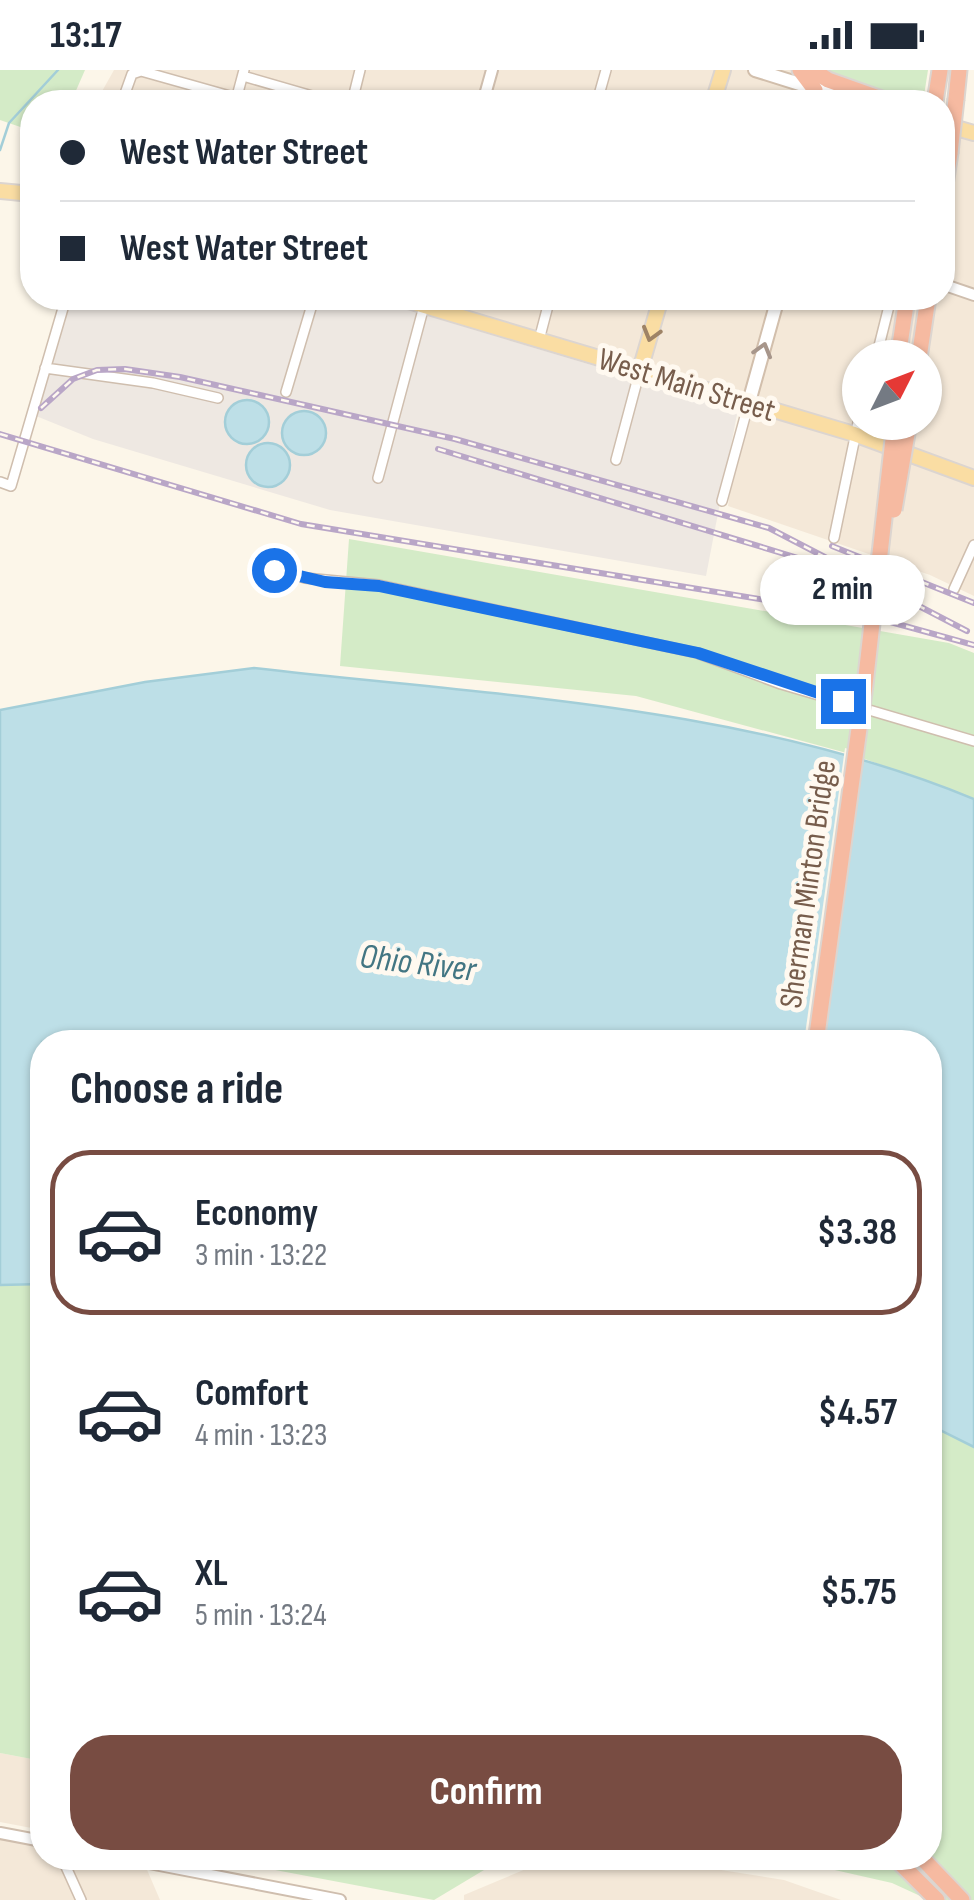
<!DOCTYPE html>
<html lang="en">
<head>
<meta charset="utf-8">
<style>
  body { margin:0; font-family:"Sofia Sans Condensed",sans-serif; background:#f6f6f7; color:#1f2937; height:100vh; display:flex; flex-direction:column; font-size:38px; white-space:nowrap }
  * { box-sizing:border-box; margin:0 }
  p { font-size:32px; color:#747a83 }
  .icon { flex:none; width:55px; height:55px; fill:none; stroke:currentColor; stroke-width:2; stroke-linecap:round; stroke-linejoin:round }
  .map { position:relative; flex:1; overflow:hidden }
  .side { position:absolute; left:30px; top:960px; width:912px; height:840px; display:flex; flex-direction:column; background:#fff; border-radius:40px; box-shadow:0 2px 8px #0004 }
  .side>* { flex:none }
  .banner { position:absolute; left:20px; top:20px; width:935px; height:220px; border-radius:40px; box-shadow:0 2px 8px #0004; display:grid; align-content:center; height:220px; padding:0 40px; background:#fff }
  .needle { width:65px; rotate:48deg }
  .controls { position:absolute; left:842px; top:270px; display:grid; gap:20px }
  .controls a { display:grid; place-items:center; width:100px; height:100px; border-radius:50%; background:#fff; box-shadow:0 2px 8px #0004; font-size:50px }
  .end { position:absolute; width:45px; height:45px; margin:-22px; border:12px solid #1a73e8; background:#fff; box-shadow:0 0 0 5px #fff }
  .from { border-radius:50% }
  .bubble { position:absolute; height:70px; border-radius:35px; background:#fff; box-shadow:0 2px 8px #0004; font-size:32px; font-weight:700; line-height:70px; text-align:center }
  .banner b { display:flex; align-items:center; gap:35px; height:95px; font-size:38px }
  .banner b+b { border-top:2px solid #e0e1e3 }
  .banner i { width:25px; height:25px; background:#1f2937 }
  ul { padding:0; list-style:none }
  li { display:flex; align-items:center; gap:30px; height:165px; margin:0 20px 15px; padding:0 20px; border:5px solid transparent; border-radius:40px }
  li div { flex:1 }
  li b { display:block; font-size:38px }
  li em { font-style:normal; font-weight:700 }
  li.on { border-color:#784c42 }
  li>.icon { width:90px; height:90px; stroke-width:1.5 }
  h2 { padding:0 40px; font-size:45px; line-height:120px }
  .cta { display:flex; gap:20px; margin-top:auto; padding:20px 40px }
  .cta a { flex:1; height:115px; border-radius:40px; background:#784c42; color:#fff; font-size:40px; font-weight:700; line-height:115px; text-align:center }
  .status { display:flex; justify-content:space-between; align-items:center; height:70px; padding:0 50px; background:#fff; direction:ltr }
  .status svg { height:28px; fill:currentColor }
  .map>svg:first-child { display:block }
  .residential { fill:#f4e8d8; fill-rule:evenodd }
  .industrial { fill:#eee8e2 }
  .green { fill:#d4ebc7 }
  .water { fill:#bddfe7; stroke:#a3ced8; stroke-width:2.5 }
  .pier { fill:#fcf6e9 }
  .lines { fill:none; stroke-linecap:round; stroke-linejoin:round }
  .stream { stroke:#a3ced8; stroke-width:2.5 }
  .minor-casing { stroke:#cfbeae; stroke-width:12 }
  .tertiary-casing { stroke:#cfbeae; stroke-width:14 }
  .secondary-casing { stroke:#d2bfac; stroke-width:16 }
  .primary-casing { stroke:#dcd5d0; stroke-width:18 }
  .motorway-casing { stroke:#dcd5d0; stroke-width:19 }
  .minor { stroke:#fff; stroke-width:9 }
  .tertiary { stroke:#fff; stroke-width:10 }
  .secondary { stroke:#fff; stroke-width:12 }
  .primary { stroke:#fadda3; stroke-width:14 }
  .motorway { stroke:#f6baa1; stroke-width:15 }
  .rail-casing { stroke:#b9a6c7; stroke-width:6 }
  .rail { stroke:#fff9f0; stroke-width:2.5; stroke-dasharray:8; stroke-linecap:butt }
  .motorway-bridge-casing { stroke:#dcd5d0; stroke-width:19; stroke-linecap:butt }
  .motorway-bridge { stroke:#f6baa1; stroke-width:15 }
  .oneway { stroke:#9e8366 }
  .oneway2 { stroke:#a7968b }
  .route { stroke:#1a73e8; stroke-width:12 }
  .labels { text-anchor:middle; stroke-width:10; stroke-linejoin:round; paint-order:stroke }
  .street-label { font-size:32px; fill:#775d4c; stroke:#fff9f0 }
  .water-label { font-size:35px; font-style:italic; fill:#437683; stroke:#fff9f0 }
</style>
</head>
<body>
<div class="status"><b>13:17</b><svg viewBox="0 0 49 12"><path d="M0 12V9h3v3zM5 12V6h3v6zM10 12V3h3v9zM15 12V0h3v12zM26 1h20v11H26zM47 4h2v5h-2z"/></svg></div>
<div class="map">
<svg width="974" height="1830" viewBox="0 0 974 1830">
  <rect width="100%" height="100%" fill="#fcf6e9"/>
  <path class="residential" d="M114 0H792L900 32H96Z
    M943 45 974 55V526L930 505 728 436 741 338 366 228H942ZM860 288H925V352H860Z
    M0 1683 42 1691V1760L0 1752Z
    M0 1768 42 1775V1788H106L145 1795 160 1830H0Z
    M552 1788H645L784 1810 841 1830H464V1825Z"/>
  <path class="industrial" d="M72 228H368L738 339 706 506 330 440 93 369 36 346Z"/>
  <path class="green" d="M0 0H85L71 32H32V61L0 50Z
    M821 0H928L923 32 885 25Z
    M349 469 949 573 974 583V729L854 685 636 626 340 596Z
    M42 1194V1691L0 1683V1197Z
    M930 1355 974 1377V1830H929L892 1813 782 1788H930Z
    M177 1788H504L434 1830 238 1793Z"/>
  <path class="water" d="M225 352a22 22 0 1 1 44 0a22 22 0 1 1-44 0Z
    M282 363a22 22 0 1 1 44 0a22 22 0 1 1-44 0Z
    M246 395a22 22 0 1 1 44 0a22 22 0 1 1-44 0Z
    M254 598C496 626 746 635 974 729V1377L930 1355V972H42V1214L0 1215V640L145 612Z"/>
  <path class="pier" d="M845 678 862 683 820 972H804Z"/>
  <g class="lines">
    <path class="stream" d="M0 80 9 53 58 0"/>
    <defs>
      <path id="minor" d="M243 6 333 32
        M236 30 244 0
        M122 32 132 4 141 1 237 28
        M352 32 360 0
        M597 32 606 0
        M539 270 550 228
        M876 288 891 228
        M45 298 153 313 218 328
        M286 322 314 228
        M616 390 640 300
        M378 408 424 236
        M0 412 11 416 66 228
        M722 431 749 332
        M834 468 860 343
        M257 493 305 508 379 515 697 583 781 614 974 671
        M954 519 974 475
        M62 1788 81 1830"/>
      <path id="tertiary" d="M483 32 492 0
        M942 214 974 225
        M0 1763 42 1771
        M123 1788 340 1830"/>
      <path id="secondary" d="M755 0 857 32
        M749 332 778 228"/>
      <path id="primary" d="M713 32 723 0
        M946 55 974 63
        M0 121 32 124
        M398 228 854 364 974 408
        M640 300 661 228"/>
      <path id="motorway" d="M800 0 815 20
        M813 0 828 10 890 32
        M956 29 959 0
        M935 32 940 0
        M942 54H943
        M942 134 950 83
        M898 288 907 228
        M919 288 928 228
        M895 1788 937 1830
        M922 1788 962 1830"/>
    </defs>
    <use href="#minor" class="minor-casing"/>
    <use href="#tertiary" class="tertiary-casing"/>
    <use href="#secondary" class="secondary-casing"/>
    <use href="#primary" class="primary-casing"/>
    <use href="#motorway" class="motorway-casing"/>
    <use href="#minor" class="minor"/>
    <use href="#tertiary" class="tertiary"/>
    <use href="#secondary" class="secondary"/>
    <use href="#primary" class="primary"/>
    <use href="#motorway" class="motorway"/>
    <defs>
      <path id="rail" d="M41 338 73 309 97 300 125 299 180 307 455 369 769 458 967 561
        M0 364 301 454 876 548 974 575
        M438 379 821 495
        M832 476 974 533"/>
    </defs>
    <use href="#rail" class="rail-casing"/>
    <use href="#rail" class="rail"/>
    <defs>
      <path id="motorway-bridge" d="M950 83 956 29
        M894 440 909 352
        M816 972 865 615 895 352"/>
    </defs>
    <use href="#motorway-bridge" class="motorway-bridge-casing"/>
    <use href="#motorway-bridge" class="motorway-bridge"/>
  </g>
  <defs><path id="oneway-chevron" d="M-2-3.5L2.5 0L-2 3.5" fill="none" stroke-width="1.6" stroke-linecap="round" stroke-linejoin="round" transform="scale(2.5)"/></defs>
  <use class="oneway" href="#oneway-chevron" transform="translate(651 264) rotate(106)"/>
  <use class="oneway2" href="#oneway-chevron" transform="translate(763 280) rotate(-74)"/>
  <g class="lines">
    <path class="route" d="M274 500 325 512 379 516 698 583 843 631"/>
  </g>
  <g class="labels">
    <g class="street-label">
      <text transform="translate(687 314) rotate(17)" y="11">West Main Street</text>
      <text transform="translate(807 814) rotate(-82)" y="11">Sherman Minton Bridge</text>
    </g>
    <g class="water-label">
      <text transform="translate(418 892) rotate(7)" y="12">Ohio River</text>
    </g>
  </g>
</svg>
<div class="controls">
<a><svg class="needle" viewBox="-14 -14 28 28"><path d="M0-13l5 13h-10z" fill="#e53935"/><path d="M0 13l5-13h-10z" fill="#747a83"/></svg></a>
</div>
<i class="end from" style="left:274px;top:500px"></i>
<i class="end" style="left:843px;top:631px"></i>
<div class="bubble" style="left:760px;top:485px;width:165px">2 min</div>
<div class="banner">
<b><i class="from"></i>West Water Street</b>
<b><i></i>West Water Street</b>
</div>
<section class="side">
<h2>Choose a ride</h2>
<ul>
<li class="on"><svg class="icon" aria-label="car" viewBox="0 0 24 24"><path d="M5 17H2v-5l4-1 3-4h7l3 4 3 1v5h-3M9 17h6M6 11h13"/><circle cx="7" cy="17" r="2"/><circle cx="17" cy="17" r="2"/></svg><div><b>Economy</b><p>3 min · 13:22</p></div><em>$3.38</em></li>
<li><svg class="icon" aria-label="car" viewBox="0 0 24 24"><path d="M5 17H2v-5l4-1 3-4h7l3 4 3 1v5h-3M9 17h6M6 11h13"/><circle cx="7" cy="17" r="2"/><circle cx="17" cy="17" r="2"/></svg><div><b>Comfort</b><p>4 min · 13:23</p></div><em>$4.57</em></li>
<li><svg class="icon" aria-label="car" viewBox="0 0 24 24"><path d="M5 17H2v-5l4-1 3-4h7l3 4 3 1v5h-3M9 17h6M6 11h13"/><circle cx="7" cy="17" r="2"/><circle cx="17" cy="17" r="2"/></svg><div><b>XL</b><p>5 min · 13:24</p></div><em>$5.75</em></li>
</ul>
<div class="cta"><a>Confirm</a></div>
</section>
</div>
</body>
</html>
